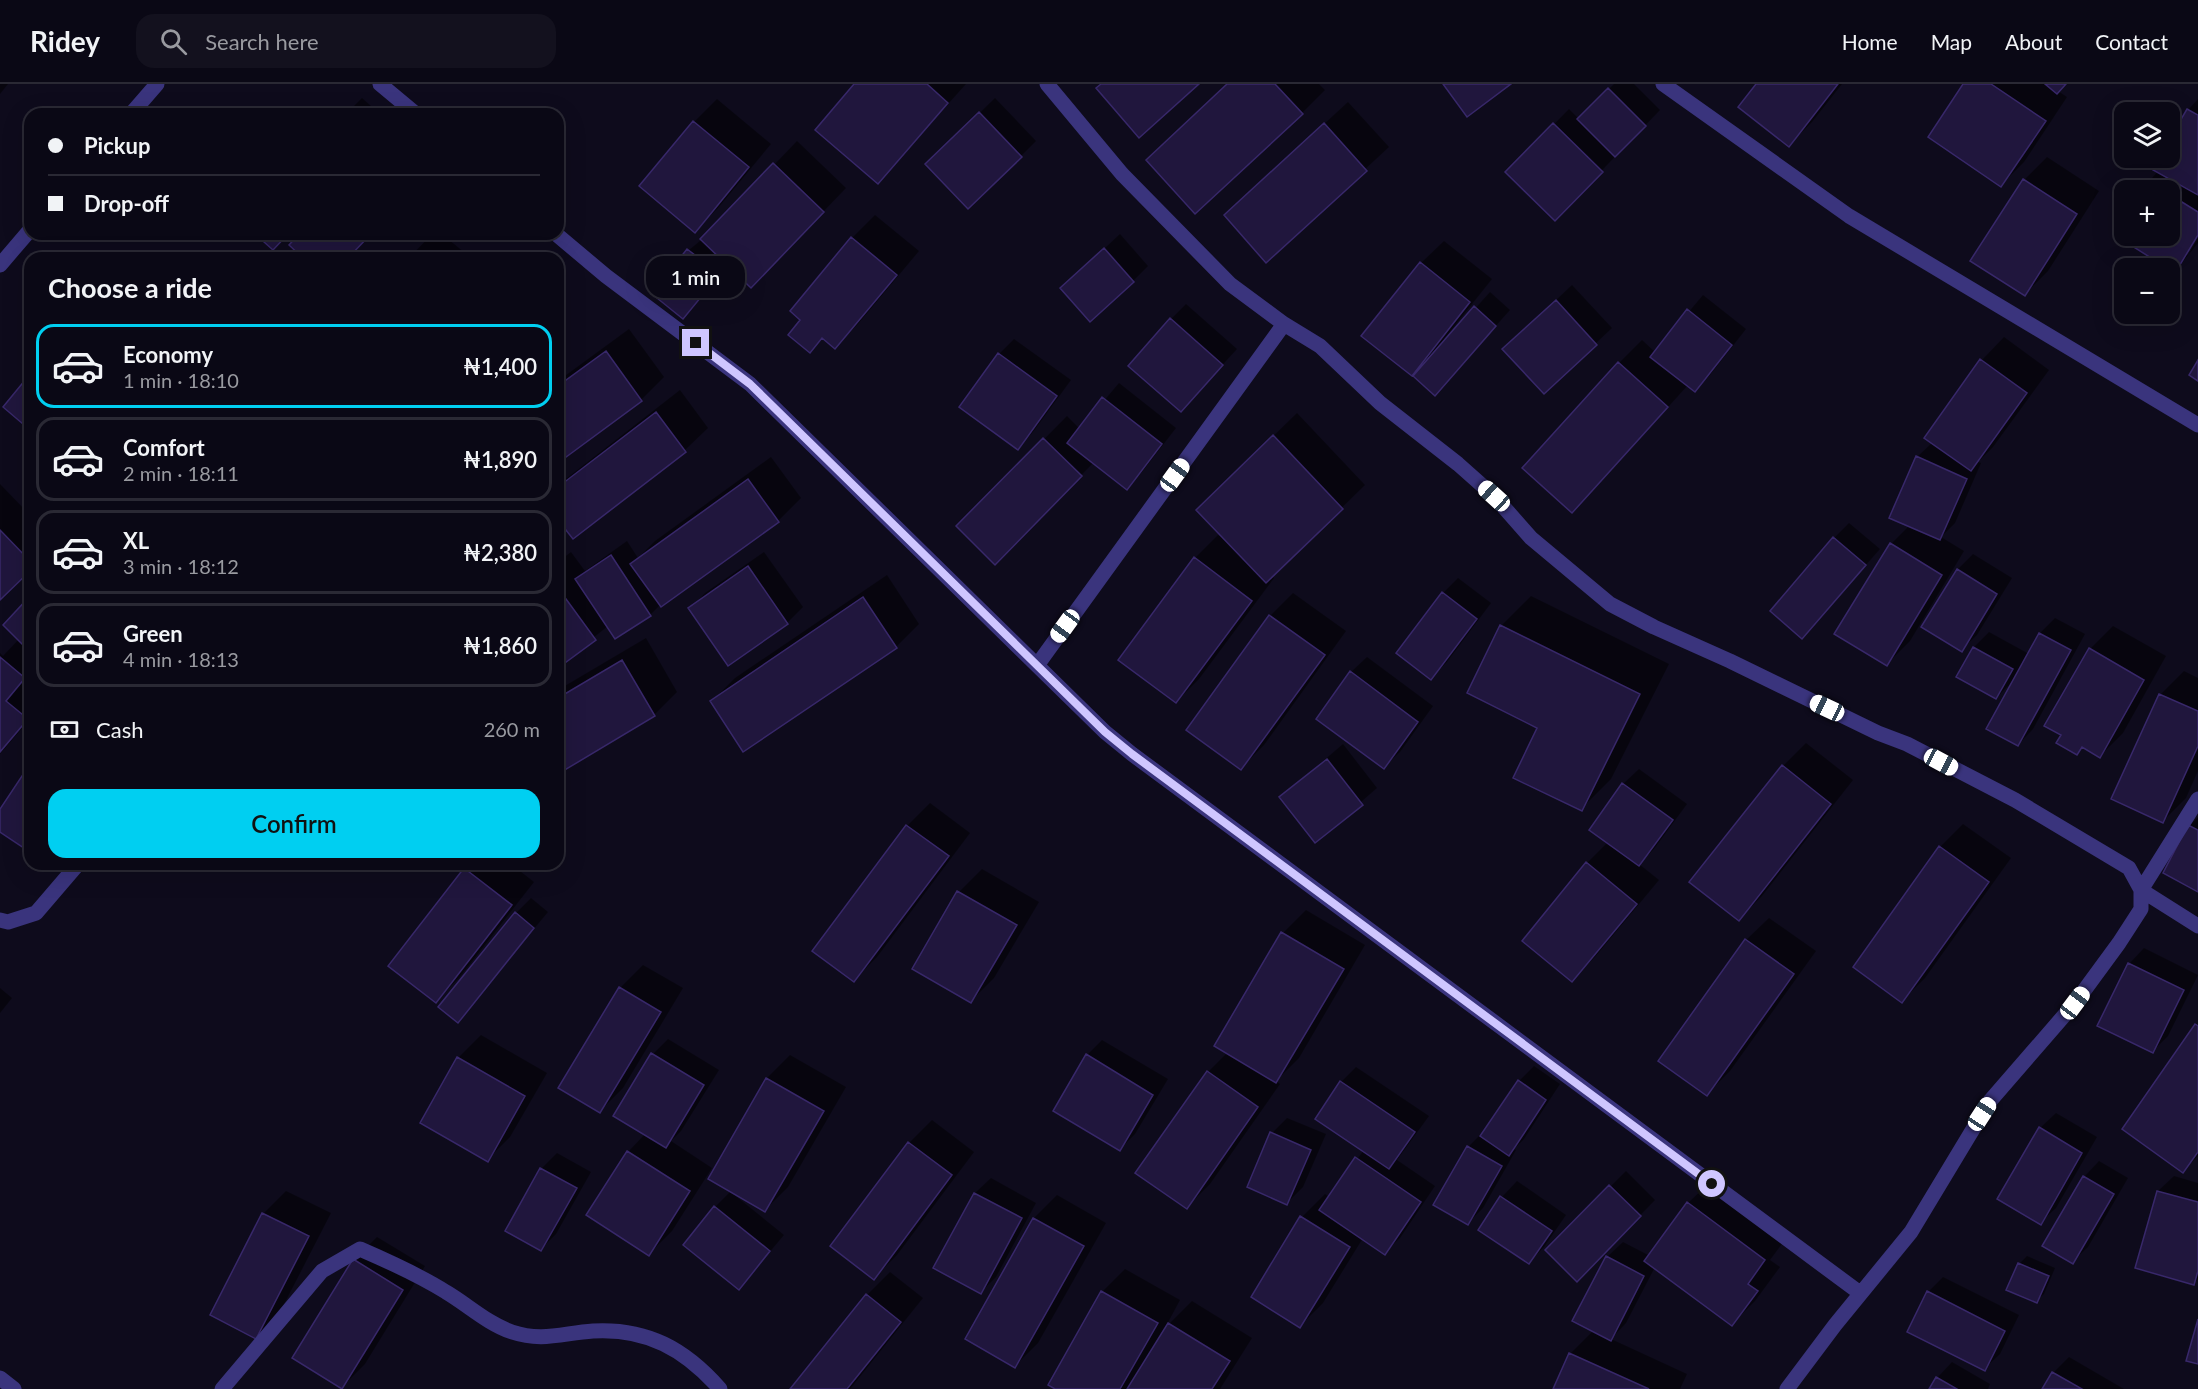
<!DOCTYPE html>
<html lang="en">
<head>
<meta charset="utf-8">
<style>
  body { margin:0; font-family:Lato,sans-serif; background:#13111e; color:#f1f3f6; height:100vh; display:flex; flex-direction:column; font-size:22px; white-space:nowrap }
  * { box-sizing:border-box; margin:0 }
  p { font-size:20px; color:#999aa0 }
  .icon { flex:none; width:33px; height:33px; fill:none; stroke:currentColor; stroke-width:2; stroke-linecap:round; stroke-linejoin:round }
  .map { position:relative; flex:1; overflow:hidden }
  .panel { position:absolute; left:24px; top:168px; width:540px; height:618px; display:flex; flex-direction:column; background:#0a0815; border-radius:18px; box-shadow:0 6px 24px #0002,0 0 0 2px #2a2934 }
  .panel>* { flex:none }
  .banner { position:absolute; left:24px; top:24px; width:540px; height:132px; border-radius:18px; box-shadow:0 6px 24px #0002,0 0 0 2px #2a2934; display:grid; align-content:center; height:132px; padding:0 24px; background:#0a0815 }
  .fabs { position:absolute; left:2114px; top:18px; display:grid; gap:12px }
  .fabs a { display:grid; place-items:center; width:66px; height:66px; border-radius:12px; background:#0a0815; box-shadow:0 6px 24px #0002,0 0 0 2px #2a2934; font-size:30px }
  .end { position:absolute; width:27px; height:27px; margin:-14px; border:8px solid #cfc6ff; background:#111; box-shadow:0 0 0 3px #111 }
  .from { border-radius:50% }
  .bubble { position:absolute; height:42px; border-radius:18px; background:#0a0815; box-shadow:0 6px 24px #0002,0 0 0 2px #2a2934; font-size:20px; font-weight:600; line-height:42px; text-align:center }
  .car { position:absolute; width:18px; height:36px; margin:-18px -9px; border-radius:8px; box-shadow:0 0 4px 2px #0007; background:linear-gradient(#fff 24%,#345 0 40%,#fff 0 76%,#345 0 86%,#fff 0) }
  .banner b { display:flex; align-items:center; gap:21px; height:57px; font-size:22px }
  .banner b+b { border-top:2px solid #2a2934 }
  .banner i { width:15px; height:15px; background:#f1f3f6 }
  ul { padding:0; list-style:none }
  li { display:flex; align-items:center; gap:18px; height:84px; margin:0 12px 9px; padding:0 12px; border:3px solid #2a2934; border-radius:18px }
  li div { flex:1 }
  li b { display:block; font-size:22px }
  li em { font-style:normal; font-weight:600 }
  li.active { border-color:#00cff1 }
  li>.icon { width:54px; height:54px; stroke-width:1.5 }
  h2 { padding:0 24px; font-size:27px; line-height:72px }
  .pay { display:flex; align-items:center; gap:15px; height:66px; padding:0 24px; font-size:22px }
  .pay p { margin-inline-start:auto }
  .action { display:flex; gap:12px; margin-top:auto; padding:12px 24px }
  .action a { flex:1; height:69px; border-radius:18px; background:#00cff1; color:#111; font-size:24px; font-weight:600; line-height:69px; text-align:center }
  header { display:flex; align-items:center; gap:36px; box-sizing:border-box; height:84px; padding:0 30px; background:#0a0815; border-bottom:2px solid #2a2934 }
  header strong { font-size:28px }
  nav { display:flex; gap:33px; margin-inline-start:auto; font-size:21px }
  .search { width:420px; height:54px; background:#13111e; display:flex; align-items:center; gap:15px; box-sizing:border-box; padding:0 21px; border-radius:18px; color:#999aa0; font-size:22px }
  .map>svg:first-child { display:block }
  .shadow { fill:#0007 }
  .building { fill:#20163d; stroke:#38286a; stroke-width:1.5 }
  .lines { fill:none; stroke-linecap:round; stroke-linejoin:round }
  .minor { stroke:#3a347d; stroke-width:15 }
  .route { stroke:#cfc6ff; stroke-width:8 }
</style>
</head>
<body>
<header>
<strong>Ridey</strong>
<div class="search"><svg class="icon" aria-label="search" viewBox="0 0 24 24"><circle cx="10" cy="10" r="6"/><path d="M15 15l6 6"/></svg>Search here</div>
<nav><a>Home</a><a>Map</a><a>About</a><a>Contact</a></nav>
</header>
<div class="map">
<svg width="2198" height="1305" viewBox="0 0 2198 1305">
  <rect width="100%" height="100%" fill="#0e0b1c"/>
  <path class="shadow" d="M0 0H8L0 10Z
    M856 0H966L878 98Z
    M1227 0H1319L1325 6 1302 29 1148 76Z
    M1614 0H1634L1660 26 1555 135 1507 88 1569 25 1579 35Z
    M1758 0H1842L1812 38 1789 61Z
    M1965 0H2065L2058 7 2067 13 2024 78 2001 101Z
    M362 14 380 30H346Z
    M995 14 1036 57 1021 72 943 65Z
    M717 15 771 60 718 124 695 147 694 38Z
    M2198 15V149L2184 171H2188L2198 154V159L2175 187 2115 150 2124 135V152H2169V106H2142L2158 87 2155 85 2161 74H2169V59L2188 26Z
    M1348 18 1389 63 1267 176 1249 109Z
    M797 57 846 104 774 179 729 180 683 233 654 209 689 166 706 152Z
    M2047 73 2099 107 2048 187 2025 210 2024 96Z
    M875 131 919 167 858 240 835 263 823 253 810 267 802 236 852 154Z
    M432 150H442L471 174H409Z
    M1120 150 1148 182 1133 197 1062 204Z
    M1444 157 1492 195 1444 255 1446 257 1490 208 1510 226 1435 310 1428 273 1411 290 1421 179Z
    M1572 201 1612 244 1544 308 1520 250Z
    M1703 211 1746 245 1710 291 1695 306 1688 301 1595 404 1619 279 1642 256 1655 268Z
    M1186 220 1237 265 1181 326 1171 235Z
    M629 245 664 293 641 316 558 368V297Z
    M2004 253 2049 286 1993 363 1978 378 1981 379 1955 439 1941 453 1964 467 1910 557 1887 580 1891 460 1910 441 1917 373 1933 358 1926 353 1982 276Z
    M1014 255 1071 296 1033 348 1018 364 999 270Z
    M1119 299 1176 344 1142 388 1127 404 1094 378 1018 456 958 442 1067 332 1080 345Z
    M680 306 708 344 685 366 573 453 558 433V401Z
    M1297 329 1365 401 1272 492 1274 494 1199 595 1176 618 1195 474 1218 451 1225 454 1221 403Z
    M771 373 801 414 778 437 661 520 650 531 608 542 558 582V478L571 468 585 487 627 457 638 474 655 457Z
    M0 400 30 431V485L0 514Z
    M1849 439 1880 465 1802 553 1834 454Z
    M764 468 803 523 787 539 728 580 690 525 705 509Z
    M1973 470 2012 494 1977 551 1961 566 1923 543 1958 485Z
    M887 491 919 540 896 563 744 666 712 617 735 594Z
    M1458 494 1491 519 1447 578 1431 594 1443 509Z
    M1293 509 1346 547 1264 661 1241 684 1188 646 1270 532Z
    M1531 512 1669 580 1611 695 1581 725 1501 542Z
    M30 514V590L28 593 30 595V635L0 670V569L3 572 19 555Z
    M2055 534 2085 550 2033 645 2018 661 2014 596 1996 614 1974 563 1989 548 2029 570 2040 549Z
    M2113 542 2166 572 2123 649 2100 672 2083 662 2077 669 2063 650 2090 565Z
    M646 554 677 608 654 631 558 688V606Z
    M1367 573 1433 622 1400 668 1384 683 1351 588Z
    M2184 587 2198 594V687L2186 714 2163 737 2113 714 2161 610Z
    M1806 659 1853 696 1762 812 1739 835 1691 798 1783 682Z
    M1343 660 1377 704 1316 757 1281 713Z
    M1639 685 1687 720 1654 765 1639 780 1659 796 1595 873 1572 896 1524 857 1587 779 1608 758 1623 700Z
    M930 719 970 749 877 873 854 896 814 867 907 742Z
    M2198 733V806L2189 742Z
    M1963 740 2011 774 1925 894 1902 917 1940 763Z
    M470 780H511L534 798 459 894 436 917 465 785Z
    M982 785 1039 818 994 894 971 917 915 885 959 808Z
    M531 814 548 828 457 937 516 829Z
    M1306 826 1365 861 1299 974 1276 997 1280 1000 1210 1100 1187 1123 1208 988 1228 968 1283 849Z
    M1769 834 1816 867 1730 987 1707 1010 1746 856Z
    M2144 864 2198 891 2168 952 2152 968 2129 880Z
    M643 881 683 904 623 1004 600 1027 560 1003 620 904Z
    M0 904 12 914 0 929Z
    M2198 940V1072L2183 1087 2124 1045Z
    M481 951 547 989 510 1053 487 1076 458 974Z
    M668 955 719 986 681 1047 671 1057 712 1084 672 1147 649 1170 588 1131 628 1068 645 1050 653 970Z
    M1102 956 1168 995 1135 1050 1120 1065 1087 971Z
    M790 971 846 1003 788 1103 765 1126 732 1109 784 1151 739 1204 715 1123 731 1107 710 1094 767 994Z
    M1534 982 1560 1000 1524 1055 1514 1065 1516 1066 1483 1124 1468 1139V1063L1483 1048 1519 997Z
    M1356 983 1429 1032 1397 1076 1435 1102 1400 1154 1384 1169 1363 1154 1323 1219 1300 1242 1302 1133 1325 1110 1329 1113 1364 1066 1341 998Z
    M2056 1029 2097 1053 2056 1124 2040 1139V1044Z
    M1287 1034 1326 1050 1303 1103 1287 1119 1272 1049Z
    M932 1036 974 1068 897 1171 874 1194 909 1059Z
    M557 1069 591 1088 556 1150 541 1165 507 1146 541 1085Z
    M2099 1077 2128 1094 2088 1163 2072 1178 2084 1093Z
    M1626 1087 1655 1116 1577 1196 1547 1166Z
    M2174 1092 2198 1099V1195L2194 1199 2136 1183 2158 1107Z
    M991 1094 1036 1119 996 1193 980 1209 935 1183 975 1109Z
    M1517 1097 1566 1131 1544 1163 1529 1178 1480 1145 1502 1113Z
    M1711 1097 1787 1153 1770 1176 1780 1183 1755 1217 1732 1240 1655 1183 1626 1239 1611 1255 1687 1290 1680 1305H1554L1570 1270 1594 1246 1607 1173 1623 1158 1650 1172 1688 1119Z
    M286 1107 331 1129 279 1230 256 1253 263 1130Z
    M1057 1111 1106 1139 1038 1259 1015 1282 967 1255 1034 1134Z
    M377 1153 425 1182 365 1280 342 1303 354 1176Z
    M2027 1172 2055 1184 2044 1210 2036 1217 2008 1205 2020 1179Z
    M1125 1185 1180 1216 1165 1244 1192 1217 1252 1254 1220 1305H1058L1102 1208Z
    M890 1188 923 1214 850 1305H792L867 1211Z
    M1943 1193 2019 1231 2000 1270 1984 1285 1928 1208Z
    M2069 1273 2124 1305H2044L2053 1289Z
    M1952 1278 1990 1300 1988 1305H1931L1937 1294Z"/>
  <path class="building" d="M854 0H927L948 19 878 100 815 46Z
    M1101 0H1199L1139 54 1096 4Z
    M1227 0H1275L1303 30 1195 130 1146 76Z
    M1443 0H1511L1467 33Z
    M1756 0H1838L1789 63 1738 23Z
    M1963 0H1991L2046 37 2001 103 1928 53Z
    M2045 0H2066L2057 10Z
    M1608 4 1646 42 1615 73 1577 35Z
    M2187 25 2198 31V111L2153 86 2159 74H2169V56Z
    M979 28 1022 73 968 125 925 80Z
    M693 37 749 83 695 149 639 102Z
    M1324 39 1367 87 1266 179 1224 131Z
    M1553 39 1603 88 1555 137 1505 88Z
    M773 79 824 128 751 204 700 155Z
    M2023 95 2077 130 2025 212 1970 177Z
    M2146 96 2163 106H2140Z
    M2169 110 2198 128V151L2175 189 2113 150 2124 132V152H2169Z
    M255 150H288L273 166Z
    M299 150H371L348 174H303L289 161Z
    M851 153 897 191 835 265 822 254 810 269 788 251 800 236 790 227Z
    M1104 164 1134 198 1090 238 1060 204Z
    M687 165 720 190 683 235 652 210Z
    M1420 178 1470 218 1412 292 1361 252Z
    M1556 216 1597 261 1544 310 1502 265Z
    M1474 222 1496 242 1435 312 1413 292Z
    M1687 225 1732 261 1695 308 1650 273Z
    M1170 234 1223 281 1181 328 1128 282Z
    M606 267 642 317 562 376 558 371V302Z
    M998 269 1057 312 1018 366 959 323Z
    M1980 275 2027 309 1971 387 1924 354Z
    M2198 276V297L2189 291Z
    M1618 278 1668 323 1572 429 1522 384Z
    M30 290V346L3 323Z
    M1102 313 1162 360 1127 406 1067 359Z
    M656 328 686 368 573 455 558 436V403Z
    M1273 351 1343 425 1266 499 1196 426Z
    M1043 354 1082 392 995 481 956 442Z
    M1916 372 1967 395 1940 456 1889 434Z
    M748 395 779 438 661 523 630 480Z
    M0 446 30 477V487L0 516Z
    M1833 453 1866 481 1802 555 1770 527Z
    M1890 459 1942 491 1887 582 1834 550Z
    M611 471 651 532 615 555 575 495Z
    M1194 473 1252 517 1176 619 1118 576Z
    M748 482 788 540 728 582 688 524Z
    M1957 485 1997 510 1962 568 1921 543Z
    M558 504 596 556 558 584Z
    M1442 508 1477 535 1431 596 1396 569Z
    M30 512V568L3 541Z
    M863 513 897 564 743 668 710 617Z
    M1269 531 1325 571 1241 686 1186 646Z
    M1500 541 1640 610 1582 727 1513 694 1537 644 1467 609Z
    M2039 549 2071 566 2018 662 1986 645Z
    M1973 563 2013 585 1996 615 1956 593Z
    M2089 564 2144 596 2100 674 2082 663 2077 671 2056 659 2061 651 2044 642Z
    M0 573 25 594 6 617 28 635 0 668Z
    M622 576 655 632 558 690V614Z
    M1350 587 1418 638 1384 685 1316 635Z
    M2159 610 2198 627V662L2163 739 2111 715Z
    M1327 675 1363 721 1315 759 1279 713Z
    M30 680V768L0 748V725Z
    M1782 681 1831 720 1739 837 1689 798Z
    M1622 699 1673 736 1639 782 1589 746Z
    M906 741 949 772 854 898 812 867Z
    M2188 741 2198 746V808L2163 789Z
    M1939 762 1989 798 1902 919 1853 883Z
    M1586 778 1637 820 1572 898 1522 857Z
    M464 784 512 821 436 919 388 882Z
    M957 807 1017 841 971 919 912 885Z
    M515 828 534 844 458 939 438 923Z
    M1281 848 1344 885 1276 999 1214 962Z
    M1745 855 1794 890 1707 1012 1658 977Z
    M2128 879 2184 906 2153 969 2097 942Z
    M619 903 661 928 600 1029 558 1004Z
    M2195 940 2198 942V1068L2183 1089 2122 1045Z
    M651 969 704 1001 666 1064 613 1032Z
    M1086 970 1153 1011 1120 1067 1053 1027Z
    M457 973 525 1012 488 1078 420 1039Z
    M1207 987 1258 1023 1187 1125 1135 1089Z
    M766 994 824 1027 765 1128 708 1095Z
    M1518 996 1546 1016 1509 1072 1480 1052Z
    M1340 997 1415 1048 1389 1085 1315 1035Z
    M2039 1043 2082 1069 2041 1141 1997 1115Z
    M1270 1048 1311 1066 1287 1121 1247 1103Z
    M908 1058 952 1091 874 1196 830 1162Z
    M1467 1062 1502 1082 1468 1141 1433 1121Z
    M627 1067 690 1107 649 1172 586 1131Z
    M1355 1073 1421 1118 1385 1171 1319 1126Z
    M540 1084 577 1104 541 1167 505 1147Z
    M2083 1092 2114 1110 2073 1180 2042 1162Z
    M1609 1101 1641 1132 1577 1198 1545 1166Z
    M2157 1107 2198 1118V1187L2194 1201 2135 1184Z
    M974 1109 1022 1134 981 1210 933 1184Z
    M1500 1112 1552 1147 1529 1180 1478 1146Z
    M1687 1118 1765 1176 1748 1200 1758 1207 1732 1242 1644 1177Z
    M714 1122 770 1167 739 1206 683 1161Z
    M262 1129 309 1152 256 1255 210 1231Z
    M1300 1132 1350 1163 1300 1244 1251 1213Z
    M1033 1134 1084 1162 1015 1284 965 1255Z
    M1606 1172 1644 1192 1611 1257 1572 1237Z
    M353 1175 403 1206 342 1305 292 1274Z
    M2018 1179 2049 1192 2037 1219 2006 1206Z
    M1101 1207 1158 1239 1120 1305H1055L1048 1301Z
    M1927 1207 2005 1247 1985 1287 1907 1248Z
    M866 1210 901 1238 847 1305H790Z
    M2198 1235V1280L2186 1277Z
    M1168 1239 1230 1277 1212 1305H1127Z
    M1569 1269 1649 1305H1553Z
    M2052 1288 2082 1305H2042Z
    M1936 1293 1957 1305H1929Z"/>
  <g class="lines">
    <path class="minor" d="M380 0 416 30
      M1047 0 1122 90 1230 200 1284 240 1320 262 1380 319 1458 380 1494 412 1531 454 1610 520 1654 543 1730 577 1878 649 1907 660 2015 716 2129 784 2141 806 2198 842
      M1663 0 1849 132 2198 341
      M131 30 157 0
      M556 150 606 192 750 300 1105 648 1132 670 1860 1209
      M0 181 30 146
      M1038 580 1284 240
      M0 836 8 838 36 829 78 780
      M0 1294 14 1305
      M222 1305 322 1187 360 1165C390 1178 419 1191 446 1208 468 1221 488 1240 512 1248 542 1258 563 1249 593 1247 647 1244 685 1265 720 1305
      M1787 1305 1835 1241 1911 1148 1990 1017 2075 919 2119 859 2141 825V806L2198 715"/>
  </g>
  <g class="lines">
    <path class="route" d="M696 259 750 300 1105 648 1132 670 1712 1100"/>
  </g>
</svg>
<div class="fabs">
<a><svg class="icon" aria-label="layers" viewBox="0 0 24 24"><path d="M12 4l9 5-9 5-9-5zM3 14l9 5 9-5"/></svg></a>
<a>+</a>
<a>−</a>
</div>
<i class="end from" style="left:1712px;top:1100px"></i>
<i class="end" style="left:696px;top:259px"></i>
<div class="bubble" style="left:646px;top:172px;width:99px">1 min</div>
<i class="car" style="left:1175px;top:391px;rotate:36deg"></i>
<i class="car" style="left:1494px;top:412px;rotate:312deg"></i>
<i class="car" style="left:1065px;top:542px;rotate:216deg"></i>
<i class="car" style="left:1827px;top:624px;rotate:295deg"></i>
<i class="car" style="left:1941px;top:678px;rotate:118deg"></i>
<i class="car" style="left:2075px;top:919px;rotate:37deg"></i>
<i class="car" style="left:1982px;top:1030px;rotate:33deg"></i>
<div class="banner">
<b><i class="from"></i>Pickup</b>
<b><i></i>Drop-off</b>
</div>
<section class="panel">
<h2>Choose a ride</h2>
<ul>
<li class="active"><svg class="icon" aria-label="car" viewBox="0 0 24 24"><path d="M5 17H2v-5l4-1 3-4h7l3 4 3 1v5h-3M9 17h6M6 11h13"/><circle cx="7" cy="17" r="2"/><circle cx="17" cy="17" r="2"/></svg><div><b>Economy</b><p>1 min · 18:10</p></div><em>₦1,400</em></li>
<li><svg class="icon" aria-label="car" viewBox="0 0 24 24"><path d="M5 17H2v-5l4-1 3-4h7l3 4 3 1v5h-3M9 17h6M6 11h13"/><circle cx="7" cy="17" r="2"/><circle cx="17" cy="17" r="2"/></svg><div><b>Comfort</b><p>2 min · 18:11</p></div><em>₦1,890</em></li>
<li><svg class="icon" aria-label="car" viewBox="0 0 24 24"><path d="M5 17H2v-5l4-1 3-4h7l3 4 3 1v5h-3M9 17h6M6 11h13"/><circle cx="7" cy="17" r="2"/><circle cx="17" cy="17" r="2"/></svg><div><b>XL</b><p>3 min · 18:12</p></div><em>₦2,380</em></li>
<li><svg class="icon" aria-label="car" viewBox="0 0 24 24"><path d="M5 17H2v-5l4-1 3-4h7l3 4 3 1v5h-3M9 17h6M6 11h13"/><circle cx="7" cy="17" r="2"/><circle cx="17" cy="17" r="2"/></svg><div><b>Green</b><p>4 min · 18:13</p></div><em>₦1,860</em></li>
</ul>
<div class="pay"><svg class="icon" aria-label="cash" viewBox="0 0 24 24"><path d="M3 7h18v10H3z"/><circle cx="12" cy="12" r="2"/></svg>Cash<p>260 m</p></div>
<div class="action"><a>Confirm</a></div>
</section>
</div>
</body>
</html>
